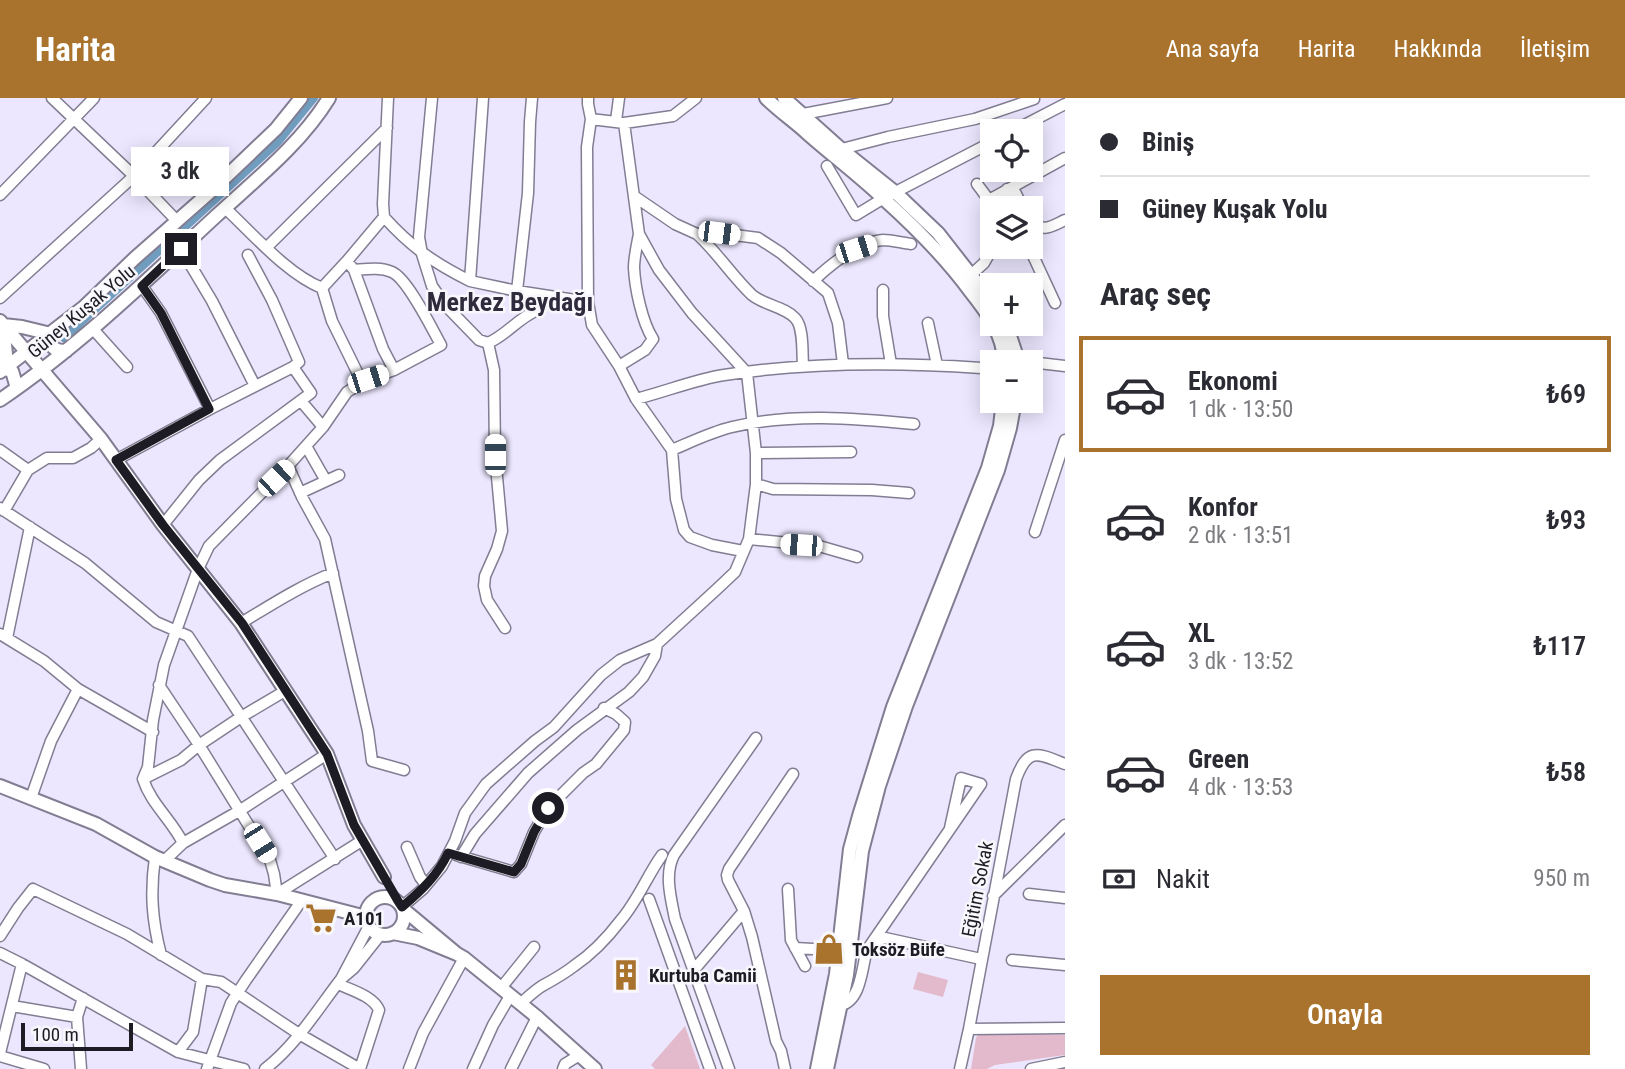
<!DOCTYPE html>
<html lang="tr">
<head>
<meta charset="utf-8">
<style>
  body { margin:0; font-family:"Roboto Condensed",sans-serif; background:#f7f7f7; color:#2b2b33; height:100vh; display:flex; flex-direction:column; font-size:26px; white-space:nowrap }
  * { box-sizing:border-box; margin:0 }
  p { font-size:23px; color:#7c7c81 }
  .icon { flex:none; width:38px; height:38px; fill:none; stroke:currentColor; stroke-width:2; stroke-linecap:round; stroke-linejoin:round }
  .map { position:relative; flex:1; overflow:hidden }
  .drawer { display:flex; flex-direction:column; background:#fff; width:560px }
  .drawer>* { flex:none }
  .banner { display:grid; align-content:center; height:154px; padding:0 35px; background:#fff }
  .tools { position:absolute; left:980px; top:21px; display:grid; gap:14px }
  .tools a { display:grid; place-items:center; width:63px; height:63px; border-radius:0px; background:#fff; box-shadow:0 4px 18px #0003; font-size:35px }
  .scale { position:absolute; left:21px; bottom:18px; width:112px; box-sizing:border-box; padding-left:7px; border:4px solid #1d1b23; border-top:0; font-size:19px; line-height:24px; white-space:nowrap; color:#1d1b23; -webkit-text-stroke:5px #f8f7fc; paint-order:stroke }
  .end { position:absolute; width:32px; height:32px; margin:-16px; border:9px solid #1d1b23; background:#fff; box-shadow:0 0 0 4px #fff }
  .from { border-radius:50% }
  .bubble { position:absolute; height:49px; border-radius:0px; background:#fff; box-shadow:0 4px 18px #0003; font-size:23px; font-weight:600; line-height:49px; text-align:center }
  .car { position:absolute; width:21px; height:42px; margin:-21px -10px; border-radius:9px; box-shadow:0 0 5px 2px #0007; background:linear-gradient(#fff 24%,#345 0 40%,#fff 0 76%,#345 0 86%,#fff 0) }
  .banner b { display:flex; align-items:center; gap:24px; height:66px; font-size:26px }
  .banner b+b { border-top:2px solid #e1e1e2 }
  .banner i { width:18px; height:18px; background:#2b2b33 }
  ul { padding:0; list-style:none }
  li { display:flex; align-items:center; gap:21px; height:116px; margin:0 14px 10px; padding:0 21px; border:4px solid transparent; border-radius:0px }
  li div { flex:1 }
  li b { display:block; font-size:26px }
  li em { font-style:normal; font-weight:600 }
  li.on { border-color:#a9732e }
  li>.icon { width:63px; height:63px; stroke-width:1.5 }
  h2 { padding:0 35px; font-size:32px; line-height:84px }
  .pay { display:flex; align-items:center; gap:18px; height:77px; padding:0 35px; font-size:26px }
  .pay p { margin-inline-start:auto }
  .action { display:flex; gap:14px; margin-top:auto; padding:14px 35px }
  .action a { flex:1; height:80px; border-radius:0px; background:#a9732e; color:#fff; font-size:28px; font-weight:600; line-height:80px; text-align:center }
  header { display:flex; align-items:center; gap:42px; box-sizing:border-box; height:98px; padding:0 35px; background:#a9732e; color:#fff }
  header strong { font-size:33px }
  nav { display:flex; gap:38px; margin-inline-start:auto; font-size:24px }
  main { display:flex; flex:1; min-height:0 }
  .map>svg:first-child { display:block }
  .green { fill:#e3bacc }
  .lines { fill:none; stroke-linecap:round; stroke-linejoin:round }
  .canal { stroke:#709cbe; stroke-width:8 }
  .minor-casing { stroke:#827d92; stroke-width:13 }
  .major-casing { stroke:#827d92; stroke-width:16 }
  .minor { stroke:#fff; stroke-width:10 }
  .major { stroke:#fff; stroke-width:12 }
  .route { stroke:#1d1b23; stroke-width:9 }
  .labels { text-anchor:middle; stroke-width:5; stroke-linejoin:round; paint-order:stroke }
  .street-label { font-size:19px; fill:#1d1b23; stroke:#f8f7fc }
  .poi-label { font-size:19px; font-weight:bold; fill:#1d1b23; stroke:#f8f7fc; text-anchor:start }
  .district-label { font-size:26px; font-weight:bold; fill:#2f2b3d; stroke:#f8f7fc }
</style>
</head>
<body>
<header>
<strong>Harita</strong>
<nav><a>Ana sayfa</a><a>Harita</a><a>Hakkında</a><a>İletişim</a></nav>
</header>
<main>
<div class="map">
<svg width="1065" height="971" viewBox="0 0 1065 971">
  <rect width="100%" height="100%" fill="#ece7fe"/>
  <path class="green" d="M918 874 948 882 943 899 913 891Z
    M685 928 700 971H655L651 967Z
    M984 935 1065 937V957L995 967 987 971H971L976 940 978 937Z"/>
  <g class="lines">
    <path class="canal" d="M64 240 278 44 314 0"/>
    <defs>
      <path id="minor" d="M52 0 134 78 177 123
        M388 0 383 106 384 119C411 149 434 165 470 183
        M432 0 419 139 422 156 432 188 446 208 479 242 488 245C507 237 519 219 538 212
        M483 0 470 183 517 193 588 204 592 227 619 268 636 301 672 352 676 401 684 432 690 439 712 447 743 453
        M798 17 887 0
        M616 23 619 0
        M624 25 673 18 696 0
        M1013 33 1065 6
        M838 52 888 39 975 21 1034 1
        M827 68 856 117 884 100 992 44
        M977 86 989 102 992 117
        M0 97 94 0
        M634 98 675 126 697 136 719 135 758 140 781 155 828 195 838 225 843 266
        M989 102 1065 60
        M225 110C253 136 287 176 322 190L347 163
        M1011 110 1007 102V91L1015 94 1023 110
        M384 119 347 163 354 172 383 251 394 272
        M1031 122C1042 136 1052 128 1065 122
        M697 136C717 154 732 178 752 197 764 207 785 209 795 220 804 229 802 255 803 268
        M267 149 387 30
        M1029 149 1055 205
        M181 151 212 203 255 288
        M972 176 984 165 993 149
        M813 183C830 167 858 144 883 142 892 142 902 145 911 146
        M142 188 161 215 210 311
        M322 190 332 223 362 284
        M883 192V218L891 266
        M517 193 528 95 530 24 532 0
        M0 200 134 78 206 0
        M588 204 587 49 591 21
        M928 225 937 267
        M93 231 127 269
        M488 245 494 272 495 357 502 433 497 451 485 478 484 488 487 502 505 530
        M1030 264 1065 268
        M619 268 645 252 653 241C642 224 635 190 634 170 634 159 637 147 639 136
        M636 301C664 294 697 281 724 277 809 264 895 264 981 270
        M301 303 323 329
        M306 348 326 383
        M0 352 28 372
        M672 352C691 344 711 334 732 329 791 315 854 320 914 326
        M756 355 851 354
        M116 362 210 311 293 269 299 264 272 202 248 157
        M288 368 302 399 325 441 368 633 372 663 404 672
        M756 386 773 391 872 392 909 395
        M300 395 339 377
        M0 410 85 465 156 524 188 538 335 761
        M4 413 28 372 47 360H73L91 350 101 341
        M163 427 199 382 220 362 311 295 293 269
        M1035 434 1065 342
        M749 441 819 448 857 459
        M241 525C271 507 300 488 333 475
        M0 536 44 563 78 591 153 634
        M7 540 30 429
        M159 587 199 647 270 762 274 776 277 796 363 742
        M143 681 181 662 199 647 241 619 285 593
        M31 700 51 643 78 591
        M183 745C171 721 151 706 143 681L148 669 153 622 164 567 198 471 209 448 288 368 323 329 347 294 368 281 394 272 441 247C432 231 408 181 392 174 380 169 367 171 354 172
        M407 749 420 779 426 787
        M456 757 514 774 521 766 534 734 548 710 583 675 596 666 624 632 625 624 616 616 604 610
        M155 759C150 795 152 822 161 857
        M461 759 475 736 528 675 577 632 629 594 643 579 655 558 657 546
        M164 763 183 745 239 713 327 656
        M788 791 791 842 805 868
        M1029 796 1065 800
        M993 798 1065 727
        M649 801 710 971
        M402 809 423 791 442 768 455 743 465 715 486 686 535 643 554 629 601 577 620 562 657 546 717 491 735 474 749 441 756 386V355L747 275 692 215 659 172 639 136 624 25 591 21 588 6V0
        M369 828 341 881 354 870 381 836
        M0 838 18 810 33 791 127 836 202 881 221 884 299 936 360 971
        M869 849 981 686 961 680 950 730
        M795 850 813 851
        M0 855 22 866 178 954 244 971
        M1012 862 1065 867
        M693 873 744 813
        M338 886C351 892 373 898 379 912L360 971
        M501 890 534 849
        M520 906C527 900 534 893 542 888 553 882 564 876 574 868 592 856 608 839 621 822 638 802 647 778 662 757
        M841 907C860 903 862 872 866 855 870 846 875 842 885 840L981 861
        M12 908 77 919
        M969 931 1065 930
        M178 954 193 934 202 881
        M0 955 22 866
        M0 958 44 971
        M81 971 77 919 83 900
        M207 971 231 905 246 882 302 802
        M265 971C296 947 317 912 341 881
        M409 971 423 935 464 860
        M473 971 493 927 510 898
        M511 971 537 919
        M563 971 565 966 578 958
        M729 971 675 821C671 801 664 776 674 757L756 640
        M785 971 781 953 776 943 752 839 744 813 728 782 727 777 729 771 793 676
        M960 971 969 931 1016 681C1028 649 1037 655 1065 666
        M1031 971 1065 964"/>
      <path id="major" d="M766 0C779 13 794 23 807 35 833 58 860 78 885 102 916 130 945 159 970 193 986 213 1004 237 1004 264
        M784 0 841 51 896 95 938 135 992 204
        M0 223 101 341 163 427 241 525 327 656 354 727 384 779
        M1006 226 1015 253V264
        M0 274 84 209 135 160 210 94 276 31 301 0
        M17 290 12 273 4 271 6 256 3 227 22 229 51 236C49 248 53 253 66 253
        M0 302C78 249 146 183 215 119 255 82 300 47 329 0
        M0 688 96 726 155 759 210 782 225 787 277 796 366 819
        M366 818a19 19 0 1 1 38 0a19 19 0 1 1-38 0Z
        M393 835 418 840 457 856 403 811
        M457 856 464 860 537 919 595 971
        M817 971 836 876 850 751 859 718 893 609 988 370 1000 328 1003 303
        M827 971 847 877 862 753 879 688 906 608 998 372 1010 330 1015 303"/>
    </defs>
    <use href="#minor" class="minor-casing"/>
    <use href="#major" class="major-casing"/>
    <use href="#minor" class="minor"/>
    <use href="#major" class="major"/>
  </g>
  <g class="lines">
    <path class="route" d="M181 151 142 188 161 215 209 311 116 362 163 427 242 525 327 656 354 727 398 803 402 809C421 793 438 777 448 755L514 774 521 766 534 734 548 710"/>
  </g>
  <defs>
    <symbol id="supermarket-bare" viewBox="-9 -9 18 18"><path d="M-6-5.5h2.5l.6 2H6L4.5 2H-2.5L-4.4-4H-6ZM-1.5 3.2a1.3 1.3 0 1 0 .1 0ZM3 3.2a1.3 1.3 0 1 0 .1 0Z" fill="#a9732e" stroke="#f8f7fc" stroke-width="2.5" paint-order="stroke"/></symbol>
    <symbol id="shop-bare" viewBox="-9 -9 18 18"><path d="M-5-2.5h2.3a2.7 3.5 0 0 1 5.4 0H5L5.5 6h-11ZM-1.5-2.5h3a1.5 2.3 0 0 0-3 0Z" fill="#a9732e" stroke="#f8f7fc" stroke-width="2.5" paint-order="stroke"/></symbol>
    <symbol id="building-bare" viewBox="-9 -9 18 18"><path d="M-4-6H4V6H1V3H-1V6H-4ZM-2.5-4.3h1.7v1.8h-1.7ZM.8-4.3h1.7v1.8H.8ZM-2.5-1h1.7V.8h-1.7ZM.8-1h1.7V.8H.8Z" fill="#a9732e" stroke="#f8f7fc" stroke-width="2.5" paint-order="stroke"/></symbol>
  </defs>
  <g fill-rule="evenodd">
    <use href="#supermarket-bare" x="299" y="798" width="44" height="44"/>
    <use href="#shop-bare" x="807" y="829" width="44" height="44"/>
    <use href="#building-bare" x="604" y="855" width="44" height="44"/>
  </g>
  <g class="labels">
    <g class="street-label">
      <text transform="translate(81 213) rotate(-40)" y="7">Güney Kuşak Yolu</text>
      <text transform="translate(977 791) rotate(-79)" y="7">Eğitim Sokak</text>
    </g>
    <g class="poi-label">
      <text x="344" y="827">A101</text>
      <text x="852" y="858">Toksöz Büfe</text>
      <text x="649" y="884">Kurtuba Camii</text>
    </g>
    <g class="district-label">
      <text x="510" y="213">Merkez Beydağı</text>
    </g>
  </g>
</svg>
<div class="tools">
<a><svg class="icon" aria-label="locate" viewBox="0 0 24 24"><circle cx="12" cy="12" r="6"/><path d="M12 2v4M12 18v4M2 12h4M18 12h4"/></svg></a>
<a><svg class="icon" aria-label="layers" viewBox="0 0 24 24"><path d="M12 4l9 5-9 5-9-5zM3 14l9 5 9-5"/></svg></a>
<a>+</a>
<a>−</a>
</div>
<div class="scale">100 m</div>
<i class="end from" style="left:548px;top:710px"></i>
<i class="end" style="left:181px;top:151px"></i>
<div class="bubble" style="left:131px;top:49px;width:98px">3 dk</div>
<i class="car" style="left:719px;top:135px;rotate:97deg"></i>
<i class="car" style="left:856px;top:151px;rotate:72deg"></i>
<i class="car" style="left:368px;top:281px;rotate:72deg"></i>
<i class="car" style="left:495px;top:357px;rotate:0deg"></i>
<i class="car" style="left:276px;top:380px;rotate:46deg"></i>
<i class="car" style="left:801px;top:447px;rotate:274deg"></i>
<i class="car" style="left:260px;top:745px;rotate:148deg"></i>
</div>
<section class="drawer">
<div class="banner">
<b><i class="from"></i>Biniş</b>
<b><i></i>Güney Kuşak Yolu</b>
</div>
<h2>Araç seç</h2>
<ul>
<li class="on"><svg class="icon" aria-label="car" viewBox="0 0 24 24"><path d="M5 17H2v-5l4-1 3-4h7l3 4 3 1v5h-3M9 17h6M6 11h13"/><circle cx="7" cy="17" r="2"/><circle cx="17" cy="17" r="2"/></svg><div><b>Ekonomi</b><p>1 dk · 13:50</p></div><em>₺69</em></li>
<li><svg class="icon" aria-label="car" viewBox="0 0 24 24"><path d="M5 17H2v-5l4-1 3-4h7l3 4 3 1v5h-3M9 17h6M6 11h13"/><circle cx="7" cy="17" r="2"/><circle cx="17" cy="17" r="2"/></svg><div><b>Konfor</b><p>2 dk · 13:51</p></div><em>₺93</em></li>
<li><svg class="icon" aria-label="car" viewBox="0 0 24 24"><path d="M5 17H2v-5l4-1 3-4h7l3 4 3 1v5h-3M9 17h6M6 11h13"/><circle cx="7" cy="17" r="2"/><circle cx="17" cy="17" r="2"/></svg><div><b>XL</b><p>3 dk · 13:52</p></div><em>₺117</em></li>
<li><svg class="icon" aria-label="car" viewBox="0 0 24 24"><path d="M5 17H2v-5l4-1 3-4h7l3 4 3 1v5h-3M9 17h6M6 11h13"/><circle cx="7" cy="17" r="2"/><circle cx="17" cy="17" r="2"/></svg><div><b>Green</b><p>4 dk · 13:53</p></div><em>₺58</em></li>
</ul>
<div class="pay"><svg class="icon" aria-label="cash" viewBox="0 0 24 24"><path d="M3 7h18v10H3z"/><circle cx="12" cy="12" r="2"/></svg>Nakit<p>950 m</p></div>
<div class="action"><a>Onayla</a></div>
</section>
</main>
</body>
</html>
